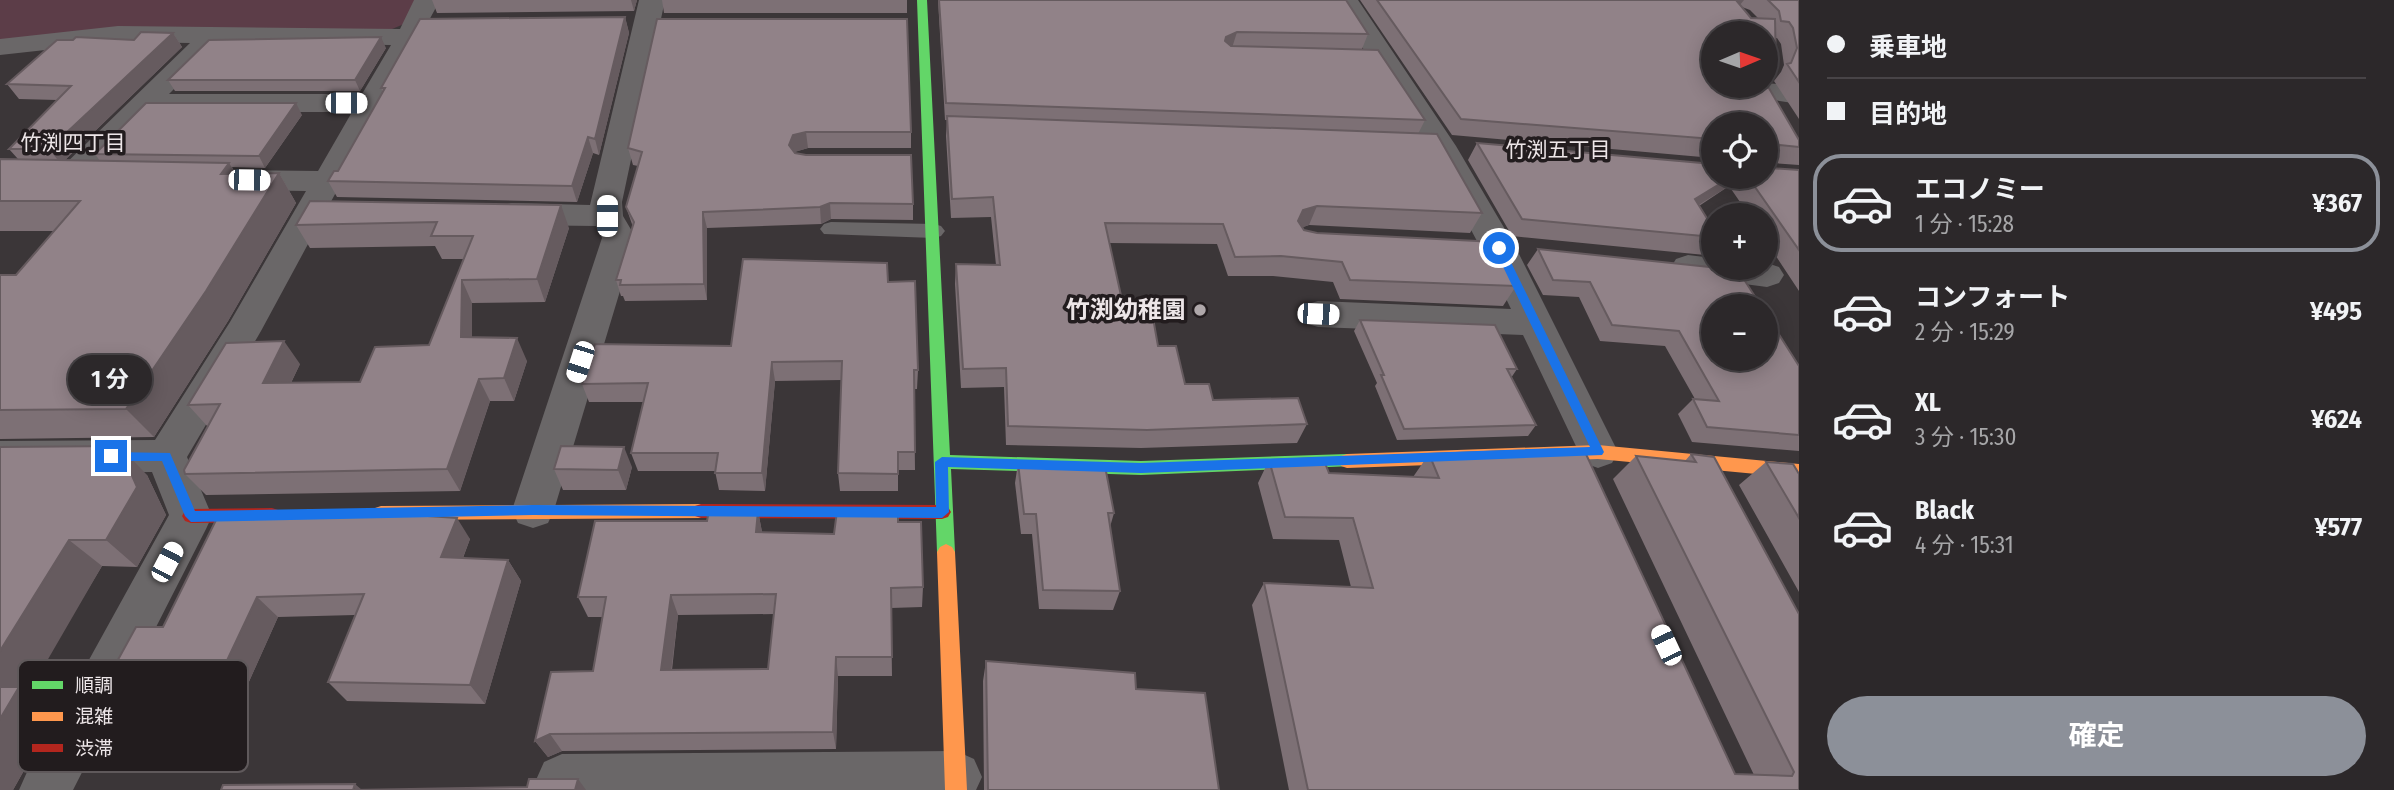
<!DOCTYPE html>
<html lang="ja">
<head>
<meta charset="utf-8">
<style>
  body { margin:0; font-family:"Fira Sans Condensed","Noto Sans JP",sans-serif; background:#383436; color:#f1f3f6; height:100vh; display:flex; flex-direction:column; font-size:26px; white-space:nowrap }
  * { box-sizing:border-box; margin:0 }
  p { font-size:23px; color:#a6a6a8 }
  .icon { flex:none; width:38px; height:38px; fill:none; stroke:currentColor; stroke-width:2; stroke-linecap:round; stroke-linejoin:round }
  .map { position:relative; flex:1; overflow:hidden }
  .side { display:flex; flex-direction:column; background:#2c282a; width:595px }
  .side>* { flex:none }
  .banner { display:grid; align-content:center; height:154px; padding:0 28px; background:#2c282a }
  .needle { width:46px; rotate:88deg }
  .controls { position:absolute; left:1701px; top:21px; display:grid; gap:14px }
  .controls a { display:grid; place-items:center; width:77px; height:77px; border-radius:50%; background:#2c282a; box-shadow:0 4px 18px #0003,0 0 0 2px #484447; font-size:35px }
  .end { position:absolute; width:32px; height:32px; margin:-16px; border:9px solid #1a73e8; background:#fff; box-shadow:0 0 0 4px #fff }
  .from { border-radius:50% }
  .bubble { position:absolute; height:49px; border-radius:24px; background:#2c282a; box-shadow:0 4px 18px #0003,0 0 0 2px #484447; font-size:23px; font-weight:700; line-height:49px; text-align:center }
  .car { position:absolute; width:21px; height:42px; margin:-21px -10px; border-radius:9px; box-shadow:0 0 5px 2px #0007; background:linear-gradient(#fff 24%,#345 0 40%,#fff 0 76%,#345 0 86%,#fff 0) }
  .banner b { display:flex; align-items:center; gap:24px; height:66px; font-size:26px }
  .banner b+b { border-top:2px solid #484447 }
  .banner i { width:18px; height:18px; background:#f1f3f6 }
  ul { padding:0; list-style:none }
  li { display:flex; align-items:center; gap:21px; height:98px; margin:0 14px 10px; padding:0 14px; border:4px solid transparent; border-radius:28px }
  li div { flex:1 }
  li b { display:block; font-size:26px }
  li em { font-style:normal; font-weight:700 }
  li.current { border-color:#8c9099 }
  li>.icon { width:63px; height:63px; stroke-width:1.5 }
  .primary-button { display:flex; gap:14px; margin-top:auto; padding:14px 28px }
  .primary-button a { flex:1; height:80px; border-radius:42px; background:#8c9099; color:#fff; font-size:28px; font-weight:700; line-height:80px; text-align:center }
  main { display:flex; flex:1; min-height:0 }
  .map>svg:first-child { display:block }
  .green { fill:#5c3d48 }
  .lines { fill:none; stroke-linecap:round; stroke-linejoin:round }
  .lane { fill:#6a6768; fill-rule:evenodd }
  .street { fill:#6a6768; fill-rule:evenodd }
  .fast { fill:#63d668; fill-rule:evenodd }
  .slow { fill:#ff974d; fill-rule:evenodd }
  .jam { fill:#b3261e; fill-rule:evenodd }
  .wall { fill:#7d7075; fill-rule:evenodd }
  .shaded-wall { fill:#665b5f }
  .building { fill:#918288; stroke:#665b5f; stroke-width:2; fill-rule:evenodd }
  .route { fill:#1a73e8 }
  .poi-dot { fill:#afa8aa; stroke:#221c1e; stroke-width:2.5 }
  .labels { text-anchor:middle; stroke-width:7; stroke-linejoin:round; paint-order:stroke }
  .far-neighbourhood-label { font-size:21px; fill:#ede6e8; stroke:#221c1e }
  .poi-label { font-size:24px; font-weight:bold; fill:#ede6e8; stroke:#221c1e; text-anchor:end }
  .key { fill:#221c1e; stroke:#5f595b; stroke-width:2 }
  .key-label { font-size:19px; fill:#ede6e8 }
</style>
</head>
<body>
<main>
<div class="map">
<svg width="1799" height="790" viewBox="0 0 1799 790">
  <rect width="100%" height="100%" fill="#3b3638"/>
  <path class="green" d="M0 0H416L404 24 385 32 0 42Z"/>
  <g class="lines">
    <path class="lane" d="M831 222 934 224 941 226 945 231 941 236 934 238 824 234 820 229 824 224Z"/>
    <path class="street" d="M414 0H440L261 331 187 457 212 516 206 529 73 790H19L27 772 169 515 152 472 0 473V441L155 440 230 322 306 191 230 190 219 187 214 180 219 173 230 170 318 171 352 112H152L81 184 70 187 59 184 54 177 59 170 190 43 118 42 0 55V39L118 26 400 29ZM220 43 391 45 362 94H169Z
      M639 0H665L622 202 623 216 636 238 554 510 548 523 533 528 518 523 512 510 602 238 596 226 511 225 499 221 495 214 499 207 511 203 590 205Z
      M1332 0H1358L1456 146 1516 248 1618 452 1612 463 1598 468 1584 463 1523 335 1318 327 1305 323 1300 314 1305 305 1318 301 1511 309C1460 200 1397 101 1332 0Z
      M1766 83 1799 86V104L1755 97 1751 91 1754 86H1766Z
      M1688 255 1713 258V268H1766L1767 263 1779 267 1784 275 1779 283 1767 287 1676 275 1671 267 1676 259Z
      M956 751 974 759 982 777 976 790H541L536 780 544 762 562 754Z"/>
    <path class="fast" d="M917 0H927L950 455 1141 461 1347 454 1353 456 1355 461 1353 466 1141 475 951 469 955 552 952 557 946 560 940 557 937 552Z"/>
    <path class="slow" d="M1598 445 1799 464V478L1598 459 1347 468 1341 466 1339 461 1341 456 1347 454Z
      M701 504 707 506 710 511 707 516 701 518 381 520 375 518 372 513 375 508 381 506Z
      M946 544 952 547 955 552 967 790H945L937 552 940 547Z"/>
    <path class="jam" d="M701 504 942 505 948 507 951 512 948 517 942 519 701 518 695 516 692 511 695 506Z
      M272 508 278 510 281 515 278 520 272 522 191 523 185 521 182 516 185 511 191 509Z"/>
  </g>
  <path class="wall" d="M432 0H637L634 11 437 13Z
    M662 0H907V13H664Z
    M938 0H1346L1368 34 1362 49 1425 120 1418 134 1482 213 1470 233 1309 225 1303 227 1304 230 1513 274 1511 277 1516 286 1503 306 1340 299 1333 282 1273 276H1228L1217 244 1109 243 1122 300 1158 346 1185 384 1213 400 1307 424 1297 443 1141 448 1006 445 1004 387 961 388 955 284 956 264 996 265 991 217 951 218 946 136 947 120H945Z
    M1360 0H1799V119L1774 81 1781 72 1784 65 1781 44 1777 38H1776V67L1766 80V33H1713L1799 140V165L1773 163 1769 168 1799 170V291L1766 241V215H1749L1729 186 1699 206 1713 228V245L1705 255 1512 236 1468 160 1477 143 1713 177H1766L1713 124V158L1452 135ZM1742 7 1750 10 1759 19 1751 18Z
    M625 17 629 33 599 155 593 153 577 202 337 197 328 181 338 171 383 92 381 88Z
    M657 19 911 132V148H808L794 152 913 204V220L831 219 821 224 707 228V300L625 301 623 296H621L616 280 633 227 626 207 638 166 633 165 628 148Z
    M173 33 182 47 65 160 100 161 95 154 302 115 265 168 232 167 236 174 279 173 296 203 228 321 154 437 0 439V275H16L54 231H0V159H18L9 149 57 100 19 99 7 84 134 40Z
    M386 48 360 91H175L168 80Z
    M310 201 569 228 545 302 472 303V338L527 361 514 401H490L460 491 206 495 185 474 208 427 188 405 300 364 291 383 360 382 429 345 464 259H442L435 246 310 248 296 225Z
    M1538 249 1799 366V451L1692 442 1678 414 1693 399H1695L1665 346 1600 341 1579 297 1543 295 1527 265Z
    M888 282 918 370 917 389H914L915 470H898V491H840L838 473 842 380 775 381 765 491 719 490 715 471H638L631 453 644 402H589L582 384 731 346Z
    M1360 320 1517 369 1511 378 1536 425 1528 436 1397 440 1375 386 1377 383 1354 331Z
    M0 447 147 475 166 515 137 567 102 566 52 649 29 692 58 710 13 790Z
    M1429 454 1735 774 1754 775 1613 479 1636 456 1685 461 1691 454 1714 457 1799 790H1289L1252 605 1264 583 1351 587 1339 540 1273 539 1258 483 1269 460 1329 473 1413 477Z
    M1766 462 1799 474V592L1739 485Z
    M1018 463 1114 513 1110 527 1120 591 1113 610 1039 609 1032 534H1021L1015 483Z
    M632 467 626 490H563L554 469Z
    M758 511 762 532 834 534 898 522 923 587 922 607 891 608 892 676H838L836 749 562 751 548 757 535 741 593 671 603 617H588L578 597 707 521ZM774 614 768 669 672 670 678 615Z
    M435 517 470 539 463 558 508 560 521 581 485 704 347 701 328 682 355 615 278 617 238 706H130L103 687 163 627Z
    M986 661 1136 689 1219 790H984L983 681Z"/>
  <path class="shaded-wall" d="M631 0H637L634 11Z
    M1735 0H1744L1739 6Z
    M625 17 629 33 599 155 595 139Z
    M1237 32 1232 48 1222 54 1226 37Z
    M173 33 182 47 61 164 49 149Z
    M381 37 386 48 360 91 355 80Z
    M296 103 302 115 265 168 259 156Z
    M806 132 808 148 795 152 791 161 789 145 793 135Z
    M588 137 593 153 577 202 572 186Z
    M1777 157 1766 172V159Z
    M229 163 248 193 221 174Z
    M279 173 296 203 228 321 154 437 126 409Z
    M1731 177H1737L1729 186 1681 216 1695 199Z
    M830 203 831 219 821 224 820 207Z
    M561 205 569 228 545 302 537 279Z
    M1317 206 1309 225 1295 230 1303 210Z
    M703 212 707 228V300L704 284Z
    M462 280 472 303V360L461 337Z
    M517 338 527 361 514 401 504 378Z
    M284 341 300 364 280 405 263 383Z
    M772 362 775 381 765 491 762 473Z
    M479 379 490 401 460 491 447 469Z
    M119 446 147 475 166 515 137 567 106 540Z
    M624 447 632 467 626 490 618 470Z
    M758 511 762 532H756Z
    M457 518 470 539 455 578 441 557Z
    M69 540 102 566 29 692 58 710 13 790H0V651Z
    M508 560 521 581 485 704 470 685Z
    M671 595 678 615 669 689 661 670Z
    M257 597 278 617 238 706 214 688Z
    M836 657 838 676 836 749 833 732Z
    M550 734 562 751 548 757 535 741Z
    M578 779 586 790H575Z
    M355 784 362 790H354Z"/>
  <path class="building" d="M939 0H1346L1368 34 1237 32 1226 37 1225 41 1231 46 1378 50 1425 120 946 103Z
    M1377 0H1736L1751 18 1775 19 1776 67H1766V33H1713V86H1766V83L1799 140V147L1780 145 1777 148V157L1766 159V124H1713V139L1461 119Z
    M1768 0H1799V82L1787 64 1791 63 1797 48 1793 28 1789 22 1781 21 1779 11Z
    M625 17 595 139 588 137 572 186 328 181 334 171H338L385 88H381L420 19Z
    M657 19H907L911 132H806L793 135 789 145 795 153 806 155H911L913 204 830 203 820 207 703 212 704 284 620 285 621 280H616L634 222 626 207 642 152 628 148Z
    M141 32 173 33 49 149H9L71 86 7 84 57 40H73L76 37 134 40Z
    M381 37 355 80H168L209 40Z
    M146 103H296L259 156 95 154Z
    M947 116 1437 134 1482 213 1317 206 1303 210 1298 221 1304 230 1317 233 1497 242 1513 274 1509 273 1516 286 1350 280 1342 262 1281 256 1235 257 1223 224 1105 223 1122 300 1150 301 1158 346H1176L1185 384H1209L1213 400 1298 398 1307 424 1147 430 1008 426 1006 368 963 369 956 264 1000 265 993 197 952 199Z
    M1477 143 1713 164V177H1731L1695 199 1713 228V237L1522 219Z
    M0 159 229 163 221 174 279 173 206 291 126 409 0 410V275H16L80 201H0Z
    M1766 163 1769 168 1799 170V250L1748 177H1766Z
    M310 201 561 205 537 279 462 280 461 337 517 338 504 378 479 379 447 469 185 474 184 470 220 404 188 405 226 343 284 341 263 383 360 382 375 347 429 345 473 236H431L437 222 296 225Z
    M1538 249 1738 270 1761 306H1713V359H1766V314L1799 366V435L1707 427 1693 399 1719 401 1679 331 1612 325 1590 282 1553 280Z
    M743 259 887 263 888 282 915 281 918 370H914L915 452H898V474L838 473 842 361 772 362 762 473H715L718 453H631L648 383 582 384 595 344 731 346Z
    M1360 320 1495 325 1517 369H1507L1536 425 1404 429 1381 375H1384Z
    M119 446 137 487 106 540H69L0 651V447Z
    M561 446 624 447 618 470 554 469Z
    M1567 449 1585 452 1735 774 1792 776 1794 772 1636 456 1696 462 1691 454 1714 457 1799 614V790H1308L1264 583 1373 588 1353 518 1285 517 1269 460 1323 458 1329 473 1439 478 1429 454Z
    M1766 462 1793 464 1799 474V518Z
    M1018 463 1105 466 1114 513H1108L1120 591 1043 590 1036 514H1024Z
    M709 510 758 511 756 532 834 534 837 511H898V522H921L923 587 891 588 892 657H836L833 732 550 734 535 741 551 672 593 671 606 597H578L595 521H707ZM776 594 768 669 661 670 671 595Z
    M431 511 429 516 457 518 441 557 508 560 470 685 328 682 364 594 257 597 214 688 103 687 136 627H163L219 514Z
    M986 661 1135 673 1136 689 1205 693 1219 790H988Z
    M0 687H19L0 719Z
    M529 779H578L575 790H221L223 785 355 784 353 790 527 787Z"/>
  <path class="route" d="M1499 244 1504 248 1604 452 1602 455 1141 473 948 467 949 512 942 518 533 515 191 522 185 516 162 461H111L105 456 111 452 170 453 195 511 533 505 936 507 935 462 942 457 1141 463 1590 447 1494 248Z"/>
  <circle class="poi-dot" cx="1200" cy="310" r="7"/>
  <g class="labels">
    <g class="far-neighbourhood-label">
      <text x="73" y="150">竹渕四丁目</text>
      <text x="1558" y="157">竹渕五丁目</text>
    </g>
    <g class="poi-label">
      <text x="1186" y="318">竹渕幼稚園</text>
    </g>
  </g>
  <rect x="18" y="660" width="230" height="112" rx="10" class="key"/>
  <rect x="32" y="681" width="31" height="8" fill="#63d668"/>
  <rect x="32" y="712" width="31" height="9" fill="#ff974d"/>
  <rect x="32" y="744" width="31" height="8" fill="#b3261e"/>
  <g class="key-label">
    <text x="75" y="692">順調</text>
    <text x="75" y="723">混雑</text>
    <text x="75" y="755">渋滞</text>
  </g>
</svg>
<div class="controls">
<a><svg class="needle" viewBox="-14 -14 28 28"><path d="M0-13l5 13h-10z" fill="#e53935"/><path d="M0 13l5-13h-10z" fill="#a6a6a8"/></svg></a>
<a><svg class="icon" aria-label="locate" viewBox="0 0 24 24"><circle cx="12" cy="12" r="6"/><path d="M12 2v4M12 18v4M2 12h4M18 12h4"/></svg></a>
<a>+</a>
<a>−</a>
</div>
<i class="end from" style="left:1499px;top:248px"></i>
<i class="end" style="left:111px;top:456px"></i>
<div class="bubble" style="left:68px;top:355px;width:84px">1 分</div>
<i class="car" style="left:346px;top:103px;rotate:90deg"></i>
<i class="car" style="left:249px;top:180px;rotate:91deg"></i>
<i class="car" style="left:607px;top:216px;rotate:0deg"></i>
<i class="car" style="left:1318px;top:314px;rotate:92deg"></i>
<i class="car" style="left:580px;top:362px;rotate:198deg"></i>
<i class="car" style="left:167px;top:562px;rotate:28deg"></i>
<i class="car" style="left:1666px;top:645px;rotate:335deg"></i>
</div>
<section class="side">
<div class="banner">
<b><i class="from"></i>乗車地</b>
<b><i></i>目的地</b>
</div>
<ul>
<li class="current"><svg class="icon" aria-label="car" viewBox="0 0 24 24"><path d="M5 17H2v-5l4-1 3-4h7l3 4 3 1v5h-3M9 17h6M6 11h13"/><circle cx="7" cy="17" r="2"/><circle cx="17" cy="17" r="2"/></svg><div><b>エコノミー</b><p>1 分 · 15:28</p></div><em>¥367</em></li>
<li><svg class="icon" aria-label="car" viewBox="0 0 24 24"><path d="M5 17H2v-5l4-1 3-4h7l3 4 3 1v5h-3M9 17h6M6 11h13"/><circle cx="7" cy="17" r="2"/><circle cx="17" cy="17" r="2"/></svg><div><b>コンフォート</b><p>2 分 · 15:29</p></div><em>¥495</em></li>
<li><svg class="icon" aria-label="car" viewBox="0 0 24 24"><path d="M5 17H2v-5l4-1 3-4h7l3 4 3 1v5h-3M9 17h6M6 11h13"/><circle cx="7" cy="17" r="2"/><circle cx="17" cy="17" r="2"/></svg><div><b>XL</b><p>3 分 · 15:30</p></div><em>¥624</em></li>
<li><svg class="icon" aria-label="car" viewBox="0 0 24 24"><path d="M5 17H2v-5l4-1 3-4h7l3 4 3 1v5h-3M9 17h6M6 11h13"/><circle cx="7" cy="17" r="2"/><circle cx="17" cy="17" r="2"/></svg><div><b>Black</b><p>4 分 · 15:31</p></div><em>¥577</em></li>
</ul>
<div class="primary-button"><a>確定</a></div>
</section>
</main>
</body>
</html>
